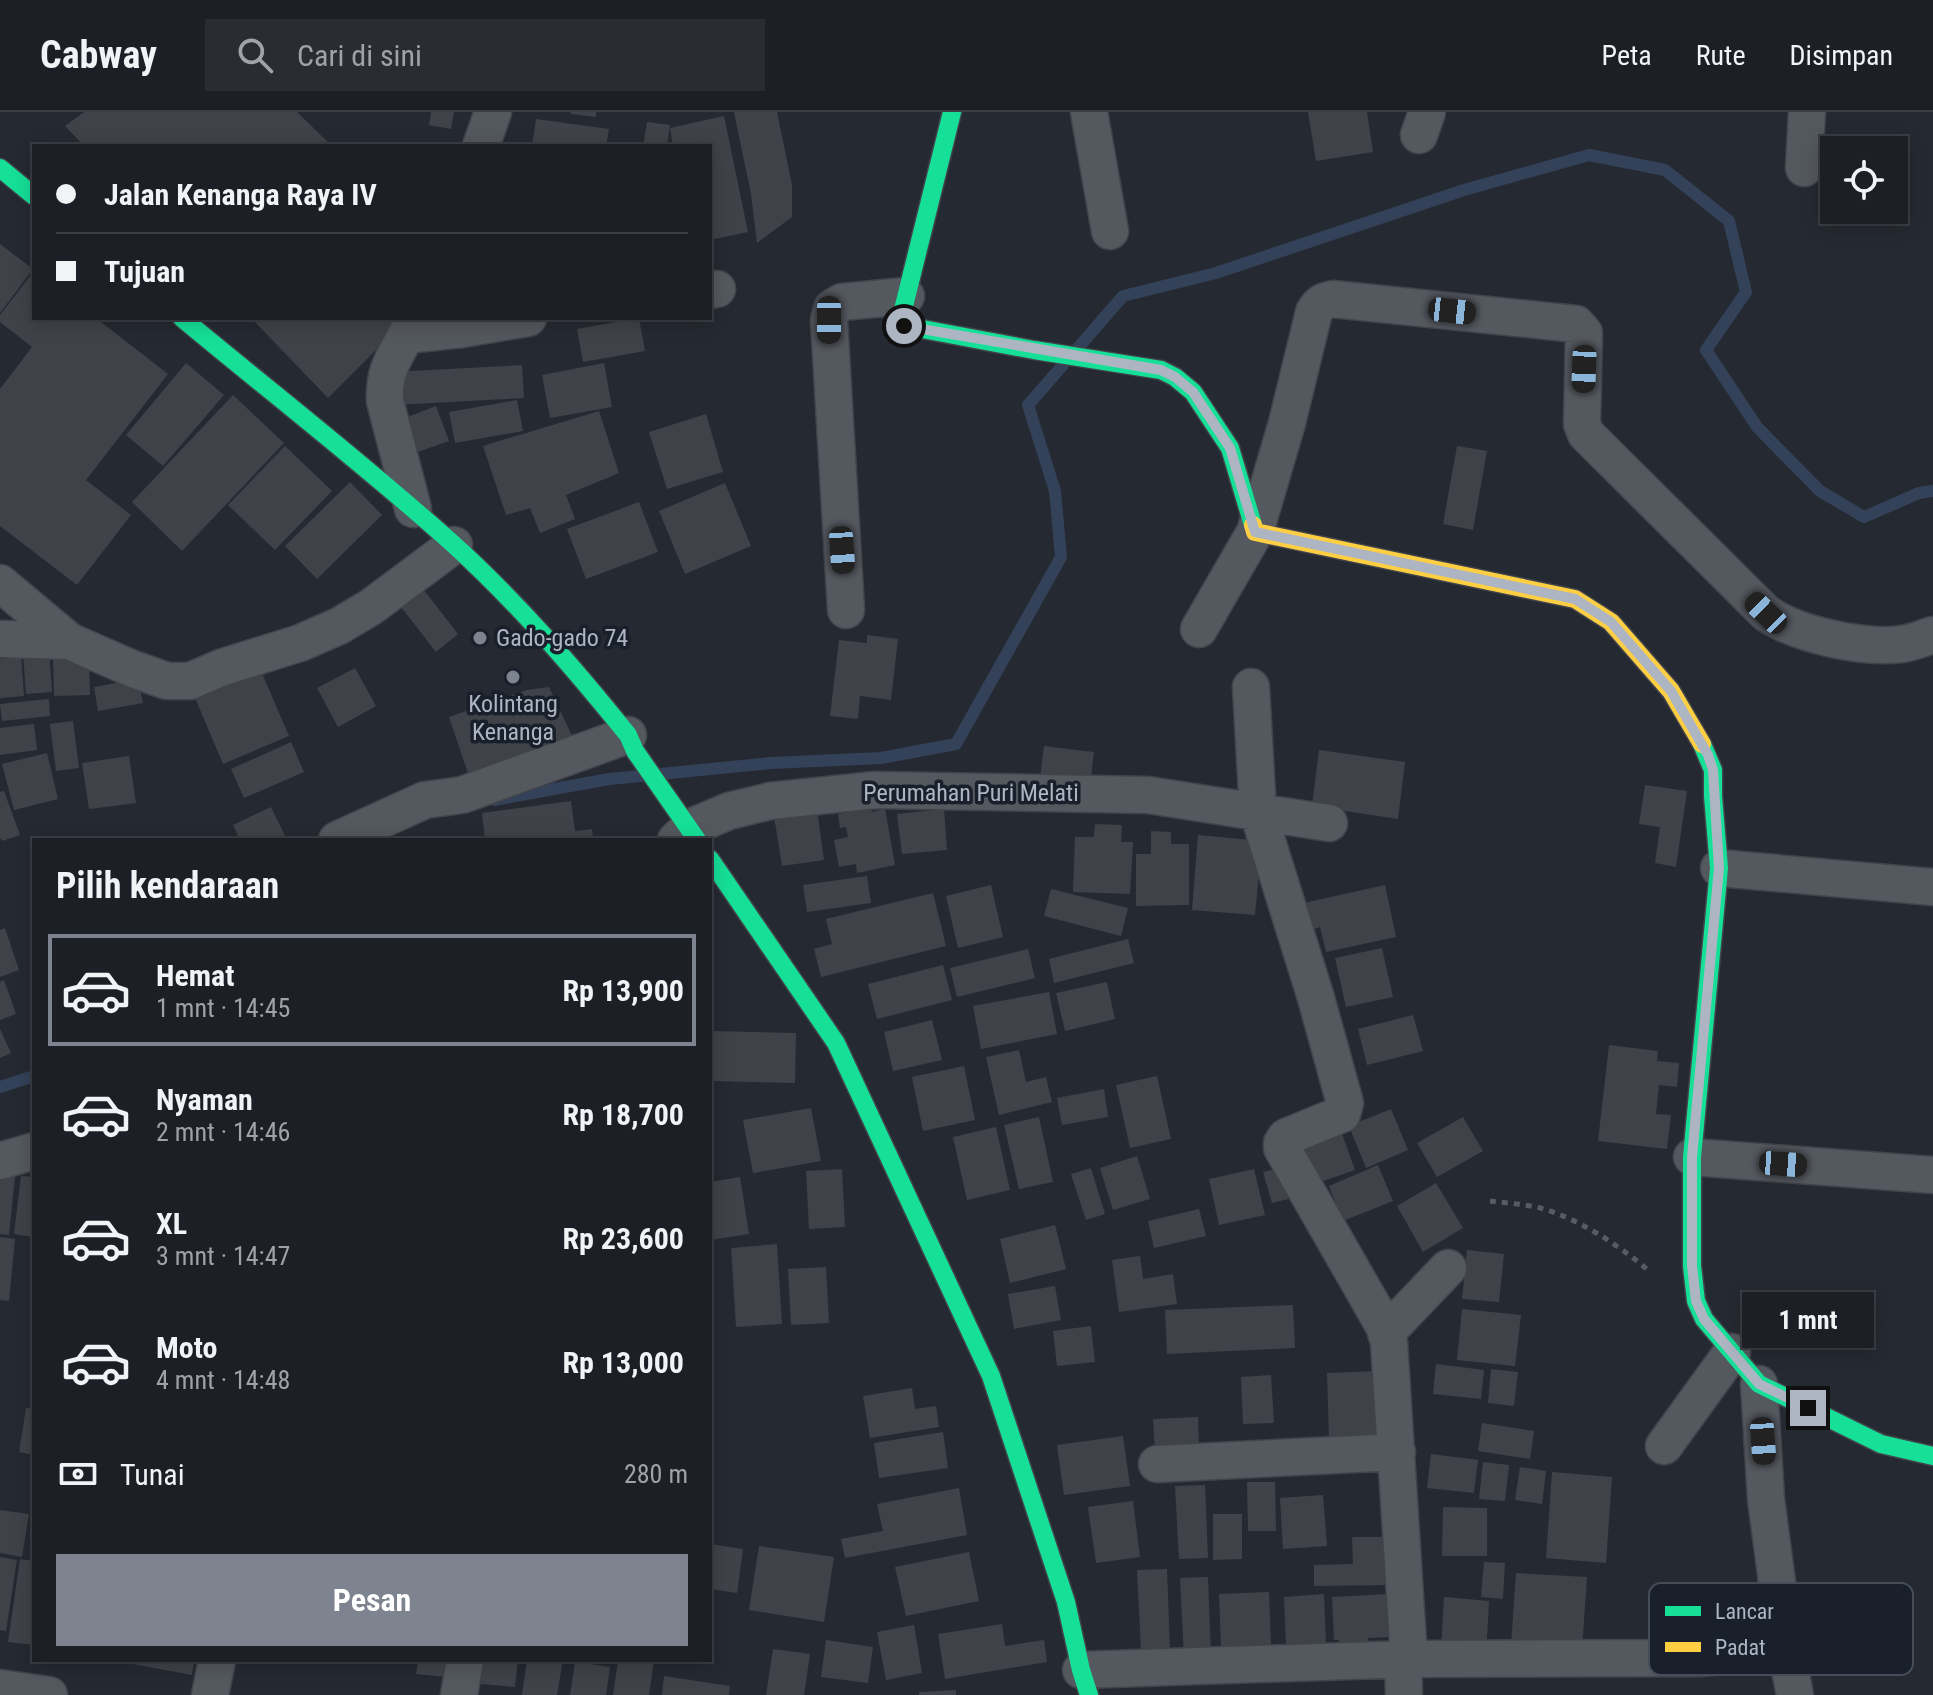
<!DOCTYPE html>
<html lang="id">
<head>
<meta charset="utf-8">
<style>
  body { margin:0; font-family:"Roboto Condensed",sans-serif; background:#292c32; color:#f1f3f6; height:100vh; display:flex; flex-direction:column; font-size:30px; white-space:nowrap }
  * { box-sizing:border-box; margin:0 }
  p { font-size:26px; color:#a0a2a7 }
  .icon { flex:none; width:44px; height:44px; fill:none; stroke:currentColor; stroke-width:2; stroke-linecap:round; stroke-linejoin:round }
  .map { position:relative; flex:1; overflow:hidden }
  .drawer { position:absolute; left:32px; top:726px; width:680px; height:824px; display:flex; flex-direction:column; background:#1c1f25; border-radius:0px; box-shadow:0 4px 20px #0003,0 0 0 2px #3a3d42 }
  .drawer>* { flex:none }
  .hud { position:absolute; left:32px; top:32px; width:680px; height:176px; border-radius:0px; box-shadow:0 4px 20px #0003,0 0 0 2px #3a3d42; display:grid; align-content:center; height:176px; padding:0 24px; background:#1c1f25 }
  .buttons { position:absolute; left:1820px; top:24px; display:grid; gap:16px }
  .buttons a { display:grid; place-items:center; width:88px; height:88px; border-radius:0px; background:#1c1f25; box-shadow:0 4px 20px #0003,0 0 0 2px #3a3d42; font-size:40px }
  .end { position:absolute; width:36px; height:36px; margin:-18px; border:10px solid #adb5c3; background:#111; box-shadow:0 0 0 4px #111 }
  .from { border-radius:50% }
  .bubble { position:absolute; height:56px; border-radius:0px; background:#1c1f25; box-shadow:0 4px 20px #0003,0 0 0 2px #3a3d42; font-size:26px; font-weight:700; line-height:56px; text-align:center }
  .car { position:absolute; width:24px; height:48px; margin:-24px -12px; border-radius:10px; box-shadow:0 0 6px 2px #0007; background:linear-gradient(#222 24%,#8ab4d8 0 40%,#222 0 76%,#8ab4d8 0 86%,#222 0) }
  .hud b { display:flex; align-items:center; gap:28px; height:76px; font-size:30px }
  .hud b+b { border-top:2px solid #3a3d42 }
  .hud i { width:20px; height:20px; background:#f1f3f6 }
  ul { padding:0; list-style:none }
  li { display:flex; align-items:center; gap:24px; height:112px; margin:0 16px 12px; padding:0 8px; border:4px solid transparent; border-radius:0px }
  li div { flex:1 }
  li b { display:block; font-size:30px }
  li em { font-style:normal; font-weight:700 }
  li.selected { border-color:#7d8490 }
  li>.icon { width:72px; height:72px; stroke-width:1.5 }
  h2 { padding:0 24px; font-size:36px; line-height:96px }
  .pay { display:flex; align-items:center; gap:20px; height:88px; padding:0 24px; font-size:30px }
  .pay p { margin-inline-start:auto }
  .action { display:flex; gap:16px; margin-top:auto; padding:16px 24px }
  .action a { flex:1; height:92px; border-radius:0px; background:#7d8490; color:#fff; font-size:32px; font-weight:700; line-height:92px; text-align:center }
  header { display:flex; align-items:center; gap:48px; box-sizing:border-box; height:112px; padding:0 40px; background:#1c1f25; border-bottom:2px solid #3a3d42 }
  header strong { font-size:38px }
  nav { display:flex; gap:44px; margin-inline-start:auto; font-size:28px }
  .search { width:560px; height:72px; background:#292c32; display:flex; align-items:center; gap:20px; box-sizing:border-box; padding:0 28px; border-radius:0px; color:#a0a2a7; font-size:30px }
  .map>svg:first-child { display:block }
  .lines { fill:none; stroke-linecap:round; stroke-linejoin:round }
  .stream { stroke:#334259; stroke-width:12 }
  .building { fill:#3f4349 }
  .street-casing { stroke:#41444a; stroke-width:39 }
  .fast-casing { stroke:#41444a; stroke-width:21 }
  .slow-casing { stroke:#41444a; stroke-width:21 }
  .path { stroke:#575c63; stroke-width:5; stroke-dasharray:6 6; stroke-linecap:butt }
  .street { stroke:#54585f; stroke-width:36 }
  .fast { stroke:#16e098; stroke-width:18 }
  .slow { stroke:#ffcf43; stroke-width:18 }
  .route { stroke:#adb5c3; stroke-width:10 }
  .poi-dot { fill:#7d8490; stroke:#19202b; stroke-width:3 }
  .labels { text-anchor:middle; stroke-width:7; stroke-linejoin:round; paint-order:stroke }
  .poi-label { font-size:24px; fill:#adb5c3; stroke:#19202b; text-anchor:start }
  .street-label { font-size:24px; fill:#adb5c3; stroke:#19202b }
  .key { fill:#19202b; stroke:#454d59; stroke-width:2 }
  .key-label { font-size:22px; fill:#adb5c3 }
</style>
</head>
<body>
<header>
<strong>Cabway</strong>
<div class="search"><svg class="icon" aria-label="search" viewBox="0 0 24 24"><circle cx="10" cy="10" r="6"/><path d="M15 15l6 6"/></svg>Cari di sini</div>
<nav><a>Peta</a><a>Rute</a><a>Disimpan</a></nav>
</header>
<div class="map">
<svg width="1933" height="1583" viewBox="0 0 1933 1583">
  <rect width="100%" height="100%" fill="#252931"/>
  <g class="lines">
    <path class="stream" d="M1077 237 1123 184 1216 161 1464 78 1589 43 1665 58 1729 109 1746 180 1706 238 1757 315 1820 379 1864 405 1919 381 1933 379
      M660 662 771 651 881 646 956 632 1061 445 1055 379 1028 293 1063 253
      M494 688 609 667 641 664
      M0 975 34 964"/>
  </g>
  <path class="building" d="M84 0H297L332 34H84L65 14Z
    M431 0H454L451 17 429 13Z
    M571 0H596V5L571 2Z
    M734 0H777L792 73V105L757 131 751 82Z
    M1308 0H1367L1373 40 1316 49Z
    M724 4 748 120 710 128V34H673L670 16Z
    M536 7 609 17 606 34H532Z
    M647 10 670 13 667 34H643Z
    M0 132 33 157 0 201Z
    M34 159V206H96L168 262 86 368 131 403 77 473 0 414V277L32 235 0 210V203Z
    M251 206H401L402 212 328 286Z
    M639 206 645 239 583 250 577 217Z
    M186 251 224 283 163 354 126 323Z
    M604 251 612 295 550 306 542 263Z
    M522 253 524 286 395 293 393 260Z
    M233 283 284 331 182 439 132 390Z
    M517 288 523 319 455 331 449 300Z
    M436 294 449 329 418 340 405 306Z
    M599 299 619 361 566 383 575 407 540 421 530 396 506 403 483 334Z
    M706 302 723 360 667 377 649 320Z
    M285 334 332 379 275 438 228 393Z
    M1457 334 1487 339 1473 418 1443 412Z
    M350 370 382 403 317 467 285 434Z
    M725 371 751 434 685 462 659 399Z
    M639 390 658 440 586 467 567 417Z
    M420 473 458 522 436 540 398 491Z
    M867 523 898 527 891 588 860 584 858 607 830 604 839 528 867 531Z
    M49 538 52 580 26 582 23 540Z
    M21 545 24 584 0 586V547Z
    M89 546 90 583 54 584 53 547Z
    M258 552 289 624 223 652 193 581Z
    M355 556 376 594 338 615 317 576Z
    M138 567 143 591 98 599 94 575Z
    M549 575 574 628 469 664 449 605 527 578Z
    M49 587 50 604 2 609 0 592Z
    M73 609 79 656 56 659 50 612Z
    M34 612 37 638 0 643V616Z
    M291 630 304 660 244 686 231 657Z
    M1044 634 1094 640 1090 673 1040 667Z
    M1319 638 1405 650 1398 707 1312 694Z
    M47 641 58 687 14 698 2 652Z
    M129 644 136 691 89 697 82 651Z
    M1645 673 1687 679 1676 755 1655 751 1660 715 1639 712Z
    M4 679 20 723 2 729 0 725V680Z
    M571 689 575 719 592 717 593 728H485L482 701Z
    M271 695 287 728H240L233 713Z
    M871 696 872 700 885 697 895 753 857 761 856 752 839 755 834 728 848 725 846 715 840 716 838 702Z
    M817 697 824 748 782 754 774 704Z
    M944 697 947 738 902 742 897 702Z
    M1095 712 1122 713 1121 730H1133L1130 782 1073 780 1075 725H1094Z
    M1151 719 1171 720V732H1189V793L1136 794V742H1151Z
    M1198 723 1262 729 1255 803 1192 798Z
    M867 764 871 791 807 800 803 773Z
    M991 773 1003 825 958 836 946 784Z
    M1385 773 1396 825 1326 840 1320 815 1310 818 1304 791Z
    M1051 777 1128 796 1121 824 1044 804Z
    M933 781 946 834 821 865 814 837 832 832 826 807Z
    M5 816 19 858 0 865V818Z
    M1128 827 1134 851 1054 871 1049 847Z
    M1382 836 1393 885 1346 895 1335 846Z
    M1028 837 1035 866 957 885 950 856Z
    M943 853 952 888 877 907 868 872Z
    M4 868 16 902 0 908V870Z
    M1107 870 1115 907 1065 919 1056 881Z
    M1049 880 1057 922 981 937 973 894Z
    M1413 903 1423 939 1367 953 1358 917Z
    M932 908 942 948 893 959 884 920Z
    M0 917 11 941 0 946Z
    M710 919 796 921 795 971 710 969Z
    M1609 933 1658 939 1657 949 1679 951 1677 975 1659 973 1656 1002 1671 1003 1667 1037 1598 1029Z
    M1019 938 1026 970 1046 965 1052 990 999 1003 986 945Z
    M964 954 975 1008 923 1019 912 965Z
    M1157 964 1171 1027 1130 1036 1116 973Z
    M1104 977 1108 1005 1062 1013 1057 986Z
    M811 996 821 1049 753 1061 743 1008Z
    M1391 997 1408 1038 1366 1056 1349 1014Z
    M1039 1005 1053 1070 1019 1077 1004 1013Z
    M1463 1005 1483 1039 1437 1065 1417 1031Z
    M996 1015 1010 1078 967 1088 953 1025Z
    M1342 1022 1355 1058 1312 1073 1300 1037Z
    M1137 1044 1150 1087 1113 1098 1100 1056Z
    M1378 1053 1393 1089 1343 1109 1329 1074Z
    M1284 1055 1292 1086 1272 1091 1263 1060Z
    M1091 1056 1105 1102 1086 1108 1071 1062Z
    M842 1057 845 1115 809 1117 806 1059Z
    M1254 1057 1265 1103 1219 1113 1209 1067Z
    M0 1063 15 1065 9 1123 0 1122Z
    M21 1064 34 1065V1125L14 1122Z
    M740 1065 749 1122 710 1128V1070Z
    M1436 1071 1463 1116 1423 1140 1397 1094Z
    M1199 1097 1206 1124 1154 1136 1148 1109Z
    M1055 1113 1066 1157 1010 1171 1000 1127Z
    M0 1125 15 1127 9 1189 0 1188Z
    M777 1132 782 1212 736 1215 731 1136Z
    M1467 1138 1504 1142 1499 1190 1462 1187Z
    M1140 1144 1143 1167 1173 1162 1177 1192 1119 1200 1112 1148Z
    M826 1155 829 1211 791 1213 788 1157Z
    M1055 1174 1061 1208 1014 1217 1008 1182Z
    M1293 1193 1295 1236 1167 1242 1165 1198Z
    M1462 1197 1521 1203 1515 1254 1457 1248Z
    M1091 1214 1095 1250 1057 1254 1053 1219Z
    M1436 1252 1484 1258 1481 1287 1433 1282Z
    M1491 1257 1518 1260 1514 1294 1488 1291Z
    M1378 1259 1380 1324 1329 1326 1327 1261Z
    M1271 1263 1274 1311 1243 1312 1241 1265Z
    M912 1276 915 1297 936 1294 939 1315 870 1326 863 1284Z
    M26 1296 34 1297V1343L19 1340Z
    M1198 1305 1199 1336 1155 1339 1153 1307Z
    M1482 1311 1534 1319 1530 1347 1478 1339Z
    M943 1320 948 1356 879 1366 874 1331Z
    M1123 1324 1130 1374 1064 1383 1057 1333Z
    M1431 1342 1478 1348 1474 1381 1427 1376Z
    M1483 1350 1509 1353 1505 1389 1479 1387Z
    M1520 1355 1546 1359 1542 1392 1515 1388Z
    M1552 1360 1612 1365 1606 1451 1546 1446Z
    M1247 1370H1275L1276 1419H1248Z
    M1205 1373 1208 1446 1179 1447 1175 1374Z
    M959 1376 967 1423 845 1446 841 1427 883 1419 877 1392Z
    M1323 1383 1327 1434 1283 1437 1280 1386Z
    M1133 1389 1140 1445 1096 1451 1088 1395Z
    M1443 1395 1487 1396V1444H1442Z
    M0 1398 29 1402 22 1445 0 1441Z
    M1213 1402H1242V1447L1213 1448Z
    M1352 1425H1396L1397 1473 1314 1474V1453L1353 1452Z
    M710 1432 743 1437 737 1481 710 1477Z
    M759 1434 834 1445 824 1510 749 1498Z
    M969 1440 979 1489 906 1504 895 1455Z
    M0 1445 17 1448 6 1519 0 1518Z
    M20 1447 34 1449V1533L8 1530Z
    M1484 1450 1505 1451 1503 1487 1481 1485Z
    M1167 1457 1170 1538 1141 1539 1137 1458Z
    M1516 1461 1587 1465 1582 1537 1511 1533Z
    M1208 1465 1211 1545 1184 1546 1180 1466Z
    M1269 1480 1271 1533 1221 1536 1219 1482Z
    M1324 1482 1326 1532 1286 1534 1284 1485Z
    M1388 1482 1390 1525 1368 1526 1369 1539 1339 1540V1528H1334L1332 1485Z
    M1444 1485 1489 1489 1486 1544 1441 1541Z
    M1002 1512 1005 1534 1044 1528 1047 1550 945 1567 938 1522Z
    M914 1513 922 1561 886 1568 877 1520Z
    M826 1528 873 1535 868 1571 821 1565Z
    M773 1537 810 1542 804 1583H766Z
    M122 1548H194L192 1563 122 1550Z
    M418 1548H458L456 1566 416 1562Z
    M483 1548H518L515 1575 481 1572Z
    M527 1548H563L557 1583H522Z
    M618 1548H654L649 1583H613Z
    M575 1550 610 1555 606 1583H570Z
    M664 1564 730 1574 729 1583H662Z
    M956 1578V1583H919V1580Z"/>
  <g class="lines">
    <defs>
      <path id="street" d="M1089 0 1110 119
        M1419 23 1427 0
        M481 34 493 0
        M1804 56 1807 0
        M710 178 717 177
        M407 223 462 217 528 206
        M413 397 385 289C383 251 401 239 414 206
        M0 471 69 529 133 557 167 569H190L223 555 300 531 339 514 371 495 454 433
        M846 498 829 208 832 196 842 190 906 184
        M1199 517 1255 420 1287 311 1314 200C1319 191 1323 189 1333 187L1576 212 1584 221 1582 312 1586 322 1766 501C1797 523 1864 537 1902 532 1912 531 1923 526 1933 523
        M0 527 69 529
        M1251 575 1258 700 1316 886 1345 991 1342 1002 1286 1025 1282 1031V1036L1384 1214 1389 1230 1409 1547
        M337 728 425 688 462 683 628 623
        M676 728 689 716 729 699 770 689 875 678 1148 683 1329 711
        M1719 756 1933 775
        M1692 1045 1933 1063
        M0 1049 34 1039
        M1386 1221 1448 1156
        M1759 1272 1766 1387 1786 1538 1795 1583
        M1664 1334 1732 1240
        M1157 1352 1397 1340
        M1403 1547 1404 1583
        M1081 1558 1409 1547 1699 1546 1786 1538
        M0 1576 49 1583
        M210 1583 217 1548
        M459 1583 465 1548"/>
      <path id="fast" d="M952 0 901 206V213L1034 238 1161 258 1175 265 1193 280 1230 336 1253 413
        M0 56 34 84
        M182 206C272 281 365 353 452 431 517 490 573 555 628 623L635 639 697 728
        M1702 632 1713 658V684L1719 756 1692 1045V1154L1696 1189 1704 1207 1759 1272 1881 1332 1933 1344
        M710 747 836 931 991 1264 1066 1490 1081 1558 1089 1583"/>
      <path id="slow" d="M1253 413 1255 420 1575 487 1611 510 1671 579 1702 632"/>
    </defs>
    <use href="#street" class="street-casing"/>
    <use href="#fast" class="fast-casing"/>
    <use href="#slow" class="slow-casing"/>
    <path class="path" d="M1490 1089C1506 1091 1524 1092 1540 1096 1578 1106 1620 1134 1649 1159"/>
    <use href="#street" class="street"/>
    <use href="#fast" class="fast"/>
    <use href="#slow" class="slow"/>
  </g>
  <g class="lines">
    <path class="route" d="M904 214 1161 258 1175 265 1193 280 1230 336 1255 420 1575 487 1611 510 1671 579 1708 643 1713 658 1719 756 1692 1045V1154L1696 1189 1704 1207 1759 1272 1808 1296"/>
  </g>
  <g class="poi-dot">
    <circle cx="480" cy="526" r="8"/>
    <circle cx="513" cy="565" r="8"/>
  </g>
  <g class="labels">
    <g class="poi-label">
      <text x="496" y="534">Gado-gado 74</text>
      <text x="513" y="600" text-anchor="middle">Kolintang<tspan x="513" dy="28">Kenanga</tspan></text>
    </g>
    <g class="street-label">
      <text x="971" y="689">Perumahan Puri Melati</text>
    </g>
  </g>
  <rect x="1649" y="1471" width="264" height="92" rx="12" class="key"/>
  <rect x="1665" y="1494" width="36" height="10" fill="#16e098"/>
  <rect x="1665" y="1530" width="36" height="10" fill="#ffcf43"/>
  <g class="key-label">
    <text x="1715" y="1507">Lancar</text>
    <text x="1715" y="1543">Padat</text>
  </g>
</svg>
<div class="buttons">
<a><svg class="icon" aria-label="locate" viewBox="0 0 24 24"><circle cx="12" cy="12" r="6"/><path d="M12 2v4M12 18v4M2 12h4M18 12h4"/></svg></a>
</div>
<i class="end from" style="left:904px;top:214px"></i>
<i class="end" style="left:1808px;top:1296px"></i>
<div class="bubble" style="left:1742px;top:1180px;width:132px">1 mnt</div>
<i class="car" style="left:1452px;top:199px;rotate:96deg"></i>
<i class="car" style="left:829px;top:208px;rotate:180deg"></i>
<i class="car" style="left:1584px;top:257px;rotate:182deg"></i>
<i class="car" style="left:842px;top:438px;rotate:176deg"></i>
<i class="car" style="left:1766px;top:501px;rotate:314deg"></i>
<i class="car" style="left:1783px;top:1052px;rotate:94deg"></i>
<i class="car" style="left:1763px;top:1329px;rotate:176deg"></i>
<div class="hud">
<b><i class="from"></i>Jalan Kenanga Raya IV</b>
<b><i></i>Tujuan</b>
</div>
<section class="drawer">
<h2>Pilih kendaraan</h2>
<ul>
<li class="selected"><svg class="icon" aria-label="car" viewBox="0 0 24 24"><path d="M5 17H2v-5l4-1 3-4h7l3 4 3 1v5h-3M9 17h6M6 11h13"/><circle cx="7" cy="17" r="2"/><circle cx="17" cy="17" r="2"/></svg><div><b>Hemat</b><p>1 mnt · 14:45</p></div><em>Rp 13,900</em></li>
<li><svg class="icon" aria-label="car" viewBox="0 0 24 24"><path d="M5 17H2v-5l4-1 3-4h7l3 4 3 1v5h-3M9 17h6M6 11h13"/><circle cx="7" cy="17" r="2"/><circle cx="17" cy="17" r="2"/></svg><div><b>Nyaman</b><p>2 mnt · 14:46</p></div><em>Rp 18,700</em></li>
<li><svg class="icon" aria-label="car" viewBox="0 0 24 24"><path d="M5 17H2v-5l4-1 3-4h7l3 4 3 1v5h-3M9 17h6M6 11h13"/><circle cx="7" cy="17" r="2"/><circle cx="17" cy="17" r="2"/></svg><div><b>XL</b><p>3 mnt · 14:47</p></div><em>Rp 23,600</em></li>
<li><svg class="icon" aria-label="car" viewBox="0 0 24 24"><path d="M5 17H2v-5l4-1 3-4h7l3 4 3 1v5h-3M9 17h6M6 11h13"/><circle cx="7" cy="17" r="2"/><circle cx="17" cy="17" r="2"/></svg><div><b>Moto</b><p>4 mnt · 14:48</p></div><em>Rp 13,000</em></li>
</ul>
<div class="pay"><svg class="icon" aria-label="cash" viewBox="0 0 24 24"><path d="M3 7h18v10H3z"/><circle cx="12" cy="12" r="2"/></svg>Tunai<p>280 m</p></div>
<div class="action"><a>Pesan</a></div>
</section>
</div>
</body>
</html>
